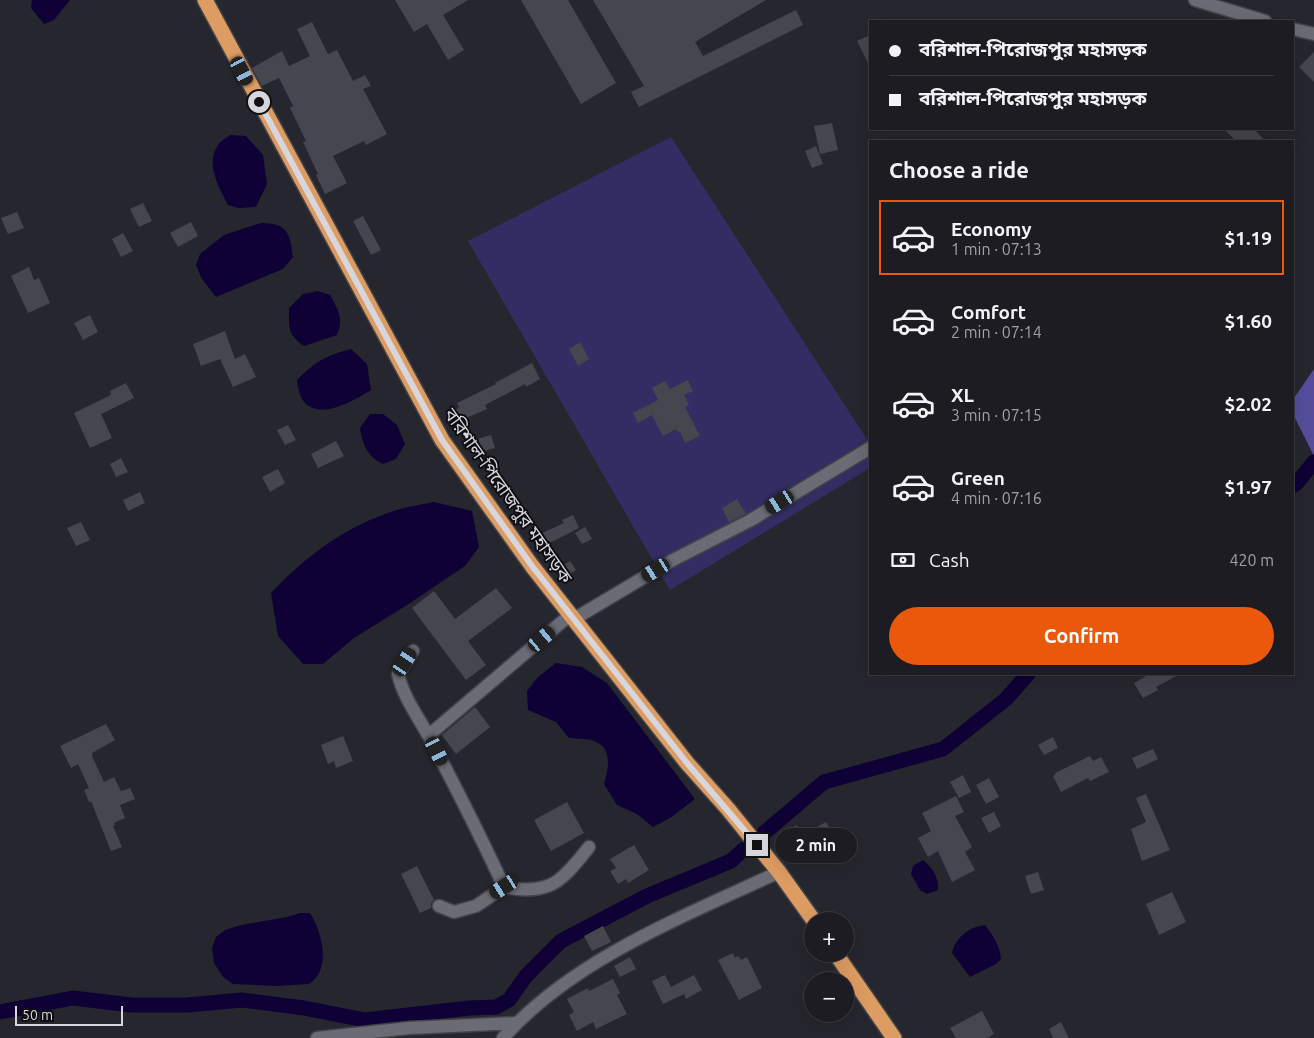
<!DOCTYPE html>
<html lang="en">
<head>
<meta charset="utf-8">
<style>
  body { margin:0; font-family:Ubuntu,"Noto Sans Bengali",sans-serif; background:#25252a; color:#f1f3f6; height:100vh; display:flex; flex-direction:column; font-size:19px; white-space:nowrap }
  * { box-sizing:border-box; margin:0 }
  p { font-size:16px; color:#a0a1a5 }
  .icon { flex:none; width:28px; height:28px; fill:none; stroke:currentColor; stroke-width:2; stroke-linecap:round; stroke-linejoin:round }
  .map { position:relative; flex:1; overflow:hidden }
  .side { position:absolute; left:869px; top:140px; width:425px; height:535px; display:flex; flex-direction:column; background:#1c1c22; border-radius:0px; box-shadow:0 5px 20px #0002,0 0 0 1px #3a3a40 }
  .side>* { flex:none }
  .top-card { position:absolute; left:869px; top:20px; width:425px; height:110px; border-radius:0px; box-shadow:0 5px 20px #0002,0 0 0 1px #3a3a40; display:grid; align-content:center; height:110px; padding:0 20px; background:#1c1c22 }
  .controls { position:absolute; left:804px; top:912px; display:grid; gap:10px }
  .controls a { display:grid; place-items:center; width:50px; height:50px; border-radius:50%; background:#1c1c22; box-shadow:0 5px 20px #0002,0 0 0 1px #3a3a40; font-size:25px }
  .scale { position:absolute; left:15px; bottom:12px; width:108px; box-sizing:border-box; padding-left:5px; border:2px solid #d6d6dc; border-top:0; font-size:14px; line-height:18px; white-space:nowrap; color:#d6d6dc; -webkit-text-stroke:4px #0f0f13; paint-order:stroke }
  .end { position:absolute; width:22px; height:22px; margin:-11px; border:6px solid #d6d6dc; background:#111; box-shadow:0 0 0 2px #111 }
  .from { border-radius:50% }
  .bubble { position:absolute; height:35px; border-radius:18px; background:#1c1c22; box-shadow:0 5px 20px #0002,0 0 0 1px #3a3a40; font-size:16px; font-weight:600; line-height:35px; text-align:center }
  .car { position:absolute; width:15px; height:30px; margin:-15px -8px; border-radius:6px; box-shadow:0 0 4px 1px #0007; background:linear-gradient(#222 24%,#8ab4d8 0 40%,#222 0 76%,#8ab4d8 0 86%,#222 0) }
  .top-card b { display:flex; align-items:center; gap:18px; height:48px; font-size:19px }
  .top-card b+b { border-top:1px solid #3a3a40 }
  .top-card i { width:12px; height:12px; background:#f1f3f6 }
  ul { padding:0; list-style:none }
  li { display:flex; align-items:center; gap:15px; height:75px; margin:0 10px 8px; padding:0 10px; border:2px solid transparent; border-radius:0px }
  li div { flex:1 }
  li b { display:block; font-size:19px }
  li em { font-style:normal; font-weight:600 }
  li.active { border-color:#ea580c }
  li>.icon { width:45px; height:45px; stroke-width:1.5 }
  h2 { padding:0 20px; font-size:22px; line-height:60px }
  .pay { display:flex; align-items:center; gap:12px; height:55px; padding:0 20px; font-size:19px }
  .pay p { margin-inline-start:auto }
  .cta { display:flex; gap:10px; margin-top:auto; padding:10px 20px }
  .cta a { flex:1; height:58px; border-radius:30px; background:#ea580c; color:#fff; font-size:20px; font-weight:600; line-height:58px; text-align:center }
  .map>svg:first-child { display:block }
  .green { fill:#332d63 }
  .forest { fill:#564e9c }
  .water { fill:#0f0035 }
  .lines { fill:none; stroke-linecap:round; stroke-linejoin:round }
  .canal { stroke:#0f0035; stroke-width:15 }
  .building { fill:#46464e }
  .minor-casing { stroke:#434349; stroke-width:15 }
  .highway-casing { stroke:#434349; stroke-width:18 }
  .minor { stroke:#6b6b74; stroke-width:12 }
  .highway { stroke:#dd9c61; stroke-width:15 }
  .route { stroke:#d6d6dc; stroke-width:6 }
  .labels { text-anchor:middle; stroke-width:4; stroke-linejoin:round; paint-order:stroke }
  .street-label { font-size:18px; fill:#d6d6dc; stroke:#0f0f13 }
</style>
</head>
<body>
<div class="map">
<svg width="1314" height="1038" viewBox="0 0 1314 1038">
  <rect width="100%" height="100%" fill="#26262e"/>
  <path class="green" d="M671 137 870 444V468L670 590 468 241Z"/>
  <path class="forest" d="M1314 369V456L1293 414 1292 401Z"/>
  <path class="water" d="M32 0H70L54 20 44 24 31 8Z
    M230 135 246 136 263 155 267 184 256 207 238 208 228 205C219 188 205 164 218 145 220 141 227 138 230 135Z
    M261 223C288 223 290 234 293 257L283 269 216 297 202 279 196 265 200 254 224 235Z
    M318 291 330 295C338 310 344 318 337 335L304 346C287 334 289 327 289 308L303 294Z
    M351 349 367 364 371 390C355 400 325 418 307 405 300 400 298 388 297 380 316 361 325 356 351 349Z
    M370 414H383L397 425 405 444 396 459 383 464C367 456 363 445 360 428Z
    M434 502 472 511 479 547 465 566 407 605 354 638 323 664H303L278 636 271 593C303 559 341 530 385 514 400 508 418 505 434 502Z
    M556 663 582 667 607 683 695 799 670 818 653 827 637 814 617 805 604 784C608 771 613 748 596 742 589 738 577 739 569 738L556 722 528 710 527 691 538 677Z
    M923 860C933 868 939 878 938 890L927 894 920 890 911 874 913 866Z
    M300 913H310C322 932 332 969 309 984L276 986 233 984 223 977 214 963 212 948 216 937 225 930 241 925 287 917Z
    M985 925C993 935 1000 946 1001 959L996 964 970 977 952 953C955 938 969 927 985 925Z"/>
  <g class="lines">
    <path class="canal" d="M1292 486 1296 484 1314 462
      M764 833 824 782 943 749 1006 699 1028 674
      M0 1012 73 998 131 1005H187L242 1000 304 1008 365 1020 469 1008 496 1007 509 1000 526 976 561 941 647 896 731 861 744 849"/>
  </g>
  <path class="building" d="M395 0H468L443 15 464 50 448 60 427 24 414 32Z
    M521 0H568L616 83 581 104Z
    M593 0H766L695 42 703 56 796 10 803 25 639 107 631 92 644 86Z
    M312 22 328 54 337 50 353 81 365 75 371 86 363 89 387 134 366 145 364 141 333 156 347 183 325 194 316 175 318 174 303 142 306 141 290 108 293 106 279 78 262 86 252 68 282 51 289 66 310 56 297 29Z
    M870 35V67L857 41Z
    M1314 52V82L1299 67Z
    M832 123 838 150 820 154 814 126Z
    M1224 129H1254L1265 141H1236Z
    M816 146 823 164 812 168 805 151Z
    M143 203 152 221 139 227 130 209Z
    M17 212 24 228 8 234 1 218Z
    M363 216 381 250 371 255 353 221Z
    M191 222 198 236 178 247 170 233Z
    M123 233 133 251 121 257 112 239Z
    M29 267 34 280 39 278 50 303 28 313 11 276Z
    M90 315 98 332 83 340 74 323Z
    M225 331 235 359 245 354 256 377 233 387 220 359 201 366 193 344Z
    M580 342 589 359 578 366 569 349Z
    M532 363 540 379 526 387 525 384 485 405 487 409 450 425 446 413 459 408 457 403 496 384 495 383Z
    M688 380 693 391 684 395 689 405 685 407 700 436 685 443 680 432 678 433 676 429 663 436 652 415 638 423 633 413 658 400 652 388 665 381 670 389Z
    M126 383 134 398 101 414 112 438 90 448 74 413 111 395 110 391Z
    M288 425 296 440 285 445 277 430Z
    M491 435 495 448 473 454 470 441Z
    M336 441 344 456 318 468 311 454Z
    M121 458 128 472 116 477 110 464Z
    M278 469 285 483 270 492 262 477Z
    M140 492 145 503 128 511 123 500Z
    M737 499 746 514 729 522 722 508Z
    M573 515 579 528 542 547 536 536 564 523 562 520Z
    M81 522 90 540 76 546 67 528Z
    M585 527 592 539 582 544 575 533Z
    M570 561 576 570 563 579 557 569Z
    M496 588 512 608 468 641 486 665 466 680 412 608 434 591 455 619Z
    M1150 674H1180L1156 687 1158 690 1143 698 1134 683Z
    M475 707 490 727 456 754 442 735Z
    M106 724 115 740 92 753V756L104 782 114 777 121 791 130 788 135 799 120 805 125 818 114 823 115 825 113 826 122 847 111 851 91 801 89 802 84 790 89 788 78 764 71 768 60 746Z
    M343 736 353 761 336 768 334 761 328 764 321 745Z
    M1053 737 1058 748 1044 755 1038 745Z
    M1153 749 1158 759 1137 769 1132 758Z
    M1090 756 1093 761 1101 757 1109 772 1090 781 1088 778 1061 792 1053 776 1056 774 1055 773Z
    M963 775 971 792 959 798 950 782Z
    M989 778 999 797 986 804 976 785Z
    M1146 794 1170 850 1142 861 1131 829 1146 822 1136 798Z
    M956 796 964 812 955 816 972 847 965 852 975 870 952 882 938 851 928 857 918 838 931 831 922 813Z
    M567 802 584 833 551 851 534 820Z
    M994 812 1001 826 989 833 981 818Z
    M826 822 835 838 821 846 820 844 797 857 782 834 797 825 802 835Z
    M634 845 649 870 628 883 626 879 618 884 610 871 616 868 610 859Z
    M417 866 434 900 431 903V908L420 913 401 874Z
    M1038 872 1044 890 1031 894 1025 876Z
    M1172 892 1186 922 1159 935 1146 904Z
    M603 926 611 942 592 951 584 936Z
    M733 953 735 958 738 956 741 960 747 957 762 988 739 1000 718 960Z
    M630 957 636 969 620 977 614 966Z
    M665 975 671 987 694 975 702 990 686 999 684 994 663 1004 652 981Z
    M613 979 620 993 617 995 627 1014 596 1029 593 1022 577 1031 569 1015 574 1012 567 999 588 988 589 991Z
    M982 1011 994 1034 987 1038H956L950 1028Z
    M1061 1022 1069 1038H1053L1049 1029Z"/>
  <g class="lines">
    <defs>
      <path id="minor" d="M1195 0 1265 21
        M1292 29 1314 34
        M574 619 673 560 751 520 870 448
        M413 651 398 674C404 700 422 722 434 746 458 792 482 839 504 887L476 906 454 912 439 906
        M429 735 570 615
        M504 887C519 890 536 891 550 885 564 880 580 858 589 847
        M317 1038 409 1028 517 1023
        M503 1038C573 959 685 916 779 872"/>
      <path id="highway" d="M205 0 442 440 532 566 687 763 728 809 779 872 814 921
        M836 954 894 1038"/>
    </defs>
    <use href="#minor" class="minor-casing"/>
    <use href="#highway" class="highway-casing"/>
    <use href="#minor" class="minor"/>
    <use href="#highway" class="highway"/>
  </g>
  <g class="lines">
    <path class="route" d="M259 102 442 440 532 566 687 763 757 845"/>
  </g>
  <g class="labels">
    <g class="street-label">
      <text transform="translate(508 496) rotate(55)" y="6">বরিশাল-পিরোজপুর মহাসড়ক</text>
    </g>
  </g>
</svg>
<div class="controls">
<a>+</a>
<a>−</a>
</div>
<div class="scale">50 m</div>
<i class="end from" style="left:259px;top:102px"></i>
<i class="end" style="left:757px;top:845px"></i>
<div class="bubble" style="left:775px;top:828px;width:82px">2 min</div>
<i class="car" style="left:242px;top:71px;rotate:152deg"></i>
<i class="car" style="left:780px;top:502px;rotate:239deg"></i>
<i class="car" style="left:656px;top:570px;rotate:239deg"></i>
<i class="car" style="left:542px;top:639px;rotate:50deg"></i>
<i class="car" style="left:405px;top:662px;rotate:33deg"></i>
<i class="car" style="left:437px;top:751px;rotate:153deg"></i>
<i class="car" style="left:504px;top:887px;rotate:237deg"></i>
<div class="top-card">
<b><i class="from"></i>বরিশাল-পিরোজপুর মহাসড়ক</b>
<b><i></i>বরিশাল-পিরোজপুর মহাসড়ক</b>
</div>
<section class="side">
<h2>Choose a ride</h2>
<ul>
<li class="active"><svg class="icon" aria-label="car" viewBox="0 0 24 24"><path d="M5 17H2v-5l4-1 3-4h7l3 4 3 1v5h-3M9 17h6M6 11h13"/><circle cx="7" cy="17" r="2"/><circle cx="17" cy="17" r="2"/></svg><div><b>Economy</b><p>1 min · 07:13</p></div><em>$1.19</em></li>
<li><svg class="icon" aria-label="car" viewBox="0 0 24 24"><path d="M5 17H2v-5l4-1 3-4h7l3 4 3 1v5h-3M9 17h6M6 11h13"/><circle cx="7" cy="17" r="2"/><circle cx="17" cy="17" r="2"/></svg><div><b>Comfort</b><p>2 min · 07:14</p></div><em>$1.60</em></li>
<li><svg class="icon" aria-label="car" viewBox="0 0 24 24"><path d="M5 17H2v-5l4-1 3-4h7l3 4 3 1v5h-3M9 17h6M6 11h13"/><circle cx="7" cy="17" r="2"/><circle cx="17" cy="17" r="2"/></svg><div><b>XL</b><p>3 min · 07:15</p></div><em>$2.02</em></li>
<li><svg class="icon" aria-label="car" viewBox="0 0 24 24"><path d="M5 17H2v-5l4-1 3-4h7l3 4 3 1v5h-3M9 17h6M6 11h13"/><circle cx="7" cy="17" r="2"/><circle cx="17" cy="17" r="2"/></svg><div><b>Green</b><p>4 min · 07:16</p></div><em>$1.97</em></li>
</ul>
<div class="pay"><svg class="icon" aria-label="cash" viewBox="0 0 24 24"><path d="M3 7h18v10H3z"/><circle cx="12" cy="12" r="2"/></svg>Cash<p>420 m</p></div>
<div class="cta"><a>Confirm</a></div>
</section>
</div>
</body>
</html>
